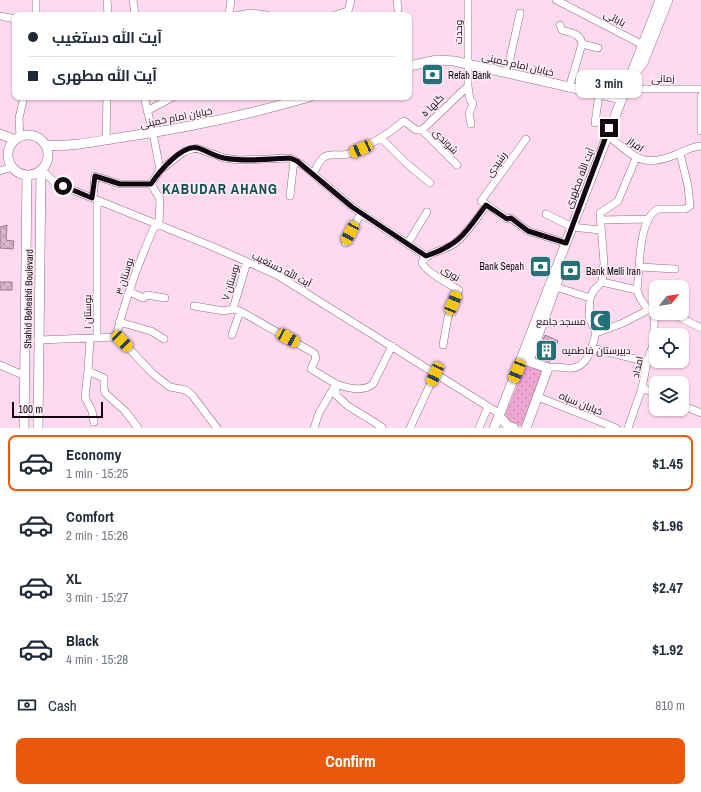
<!DOCTYPE html>
<html lang="en">
<head>
<meta charset="utf-8">
<style>
  body { margin:0; font-family:"Archivo Narrow",Cairo,sans-serif; background:#f6f6f7; color:#1f2937; height:100vh; display:flex; flex-direction:column; font-size:15px; white-space:nowrap }
  * { box-sizing:border-box; margin:0 }
  p { font-size:13px; color:#747a83 }
  .icon { flex:none; width:22px; height:22px; fill:none; stroke:currentColor; stroke-width:2; stroke-linecap:round; stroke-linejoin:round }
  .map { position:relative; height:428px; overflow:hidden }
  .details { display:flex; flex-direction:column; background:#fff; flex:1 }
  .details>* { flex:none }
  .hud { position:absolute; left:12px; top:12px; width:400px; height:88px; border-radius:8px; box-shadow:0 1px 3px #0004; display:grid; align-content:center; height:88px; padding:0 16px; background:#fff }
  .needle { width:26px; rotate:60deg }
  .fabs { position:absolute; left:649px; top:280px; display:grid; gap:8px }
  .fabs a { display:grid; place-items:center; width:40px; height:40px; border-radius:8px; background:#fff; box-shadow:0 1px 3px #0004; font-size:20px }
  .scale { position:absolute; left:12px; bottom:10px; width:91px; box-sizing:border-box; padding-left:4px; border:2px solid #140810; border-top:0; font-size:11px; line-height:14px; white-space:nowrap; color:#140810; -webkit-text-stroke:3px #fdeef6; paint-order:stroke }
  .end { position:absolute; width:18px; height:18px; margin:-9px; border:5px solid #140810; background:#fff; box-shadow:0 0 0 2px #fff }
  .from { border-radius:50% }
  .bubble { position:absolute; height:28px; border-radius:8px; background:#fff; box-shadow:0 1px 3px #0004; font-size:13px; font-weight:700; line-height:28px; text-align:center }
  .car { position:absolute; width:12px; height:24px; margin:-12px -6px; border-radius:5px; box-shadow:0 0 3px 1px #0007; background:linear-gradient(#f5c518 24%,#345 0 40%,#f5c518 0 76%,#345 0 86%,#f5c518 0) }
  .hud b { display:flex; align-items:center; gap:14px; height:38px; font-size:15px }
  .hud b+b { border-top:1px solid #e0e1e3 }
  .hud i { width:10px; height:10px; background:#1f2937 }
  ul { padding:7px 0 0; list-style:none }
  li { display:flex; align-items:center; gap:12px; height:56px; margin:0 8px 6px; padding:0 8px; border:2px solid transparent; border-radius:8px }
  li div { flex:1 }
  li b { display:block; font-size:15px }
  li em { font-style:normal; font-weight:700 }
  li.on { border-color:#ea580c }
  li>.icon { width:36px; height:36px; stroke-width:1.5 }
  .pay { display:flex; align-items:center; gap:10px; height:44px; padding:0 16px; font-size:15px }
  .pay p { margin-inline-start:auto }
  .button { display:flex; gap:8px; margin-top:auto; padding:8px 16px }
  .button a { flex:1; height:46px; border-radius:8px; background:#ea580c; color:#fff; font-size:16px; font-weight:700; line-height:46px; text-align:center }
  .map>svg:first-child { display:block }
  .grass { fill:url(#grass-dots) }
  .building { fill:url(#building-cross-hatch); stroke:#9c7b8f }
  .lines { fill:none; stroke-linecap:round; stroke-linejoin:round }
  .minor-casing { stroke:#8f6f82; stroke-width:8 }
  .major-casing { stroke:#8f6f82; stroke-width:10 }
  .minor { stroke:#fff; stroke-width:7 }
  .major { stroke:#fff; stroke-width:9 }
  .route { stroke:#140810; stroke-width:5 }
  .labels { text-anchor:middle; stroke-width:3; stroke-linejoin:round; paint-order:stroke }
  .street-label { font-size:10px; fill:#140810; stroke:#fdeef6 }
  .poi-label { font-size:10px; fill:#140810; stroke:#fdeef6; text-anchor:start }
  .district-label { font-size:14px; font-weight:bold; letter-spacing:1px; fill:#104e53; stroke:#fdeef6 }
</style>
</head>
<body>
<div class="map">
<svg width="701" height="428" viewBox="0 0 701 428">
  <defs>
    <pattern id="grass-dots" width="8" height="8" patternUnits="userSpaceOnUse"><rect width="8" height="8" fill="#eca6d1"/><path d="M2 2h.1M6 6h.1" fill="none" stroke="#ca8db2" stroke-width="1.8" stroke-linecap="round"/></pattern>
    <pattern id="building-cross-hatch" width="8" height="8" patternUnits="userSpaceOnUse"><rect width="8" height="8" fill="#dab7cc"/><path d="M0 0l8 8M0 8l8-8" fill="none" stroke="#ba9cae"/></pattern>
  </defs>
  <rect width="100%" height="100%" fill="#fed9ef"/>
  <path class="grass" d="M529 365 542 371 523 424 520 426 508 421 505 415 524 368Z"/>
  <path class="building" d="M7 225 6 240 14 241 13 249 0 248V227Z
    M0 282H12V290H0Z
    M545 335 558 341 550 362 536 358Z"/>
  <g class="lines">
    <defs>
      <path id="minor" d="M107 0 108 15
        M133 0 135 15
        M397 0 398 9
        M556 0 643 45
        M36 15V0
        M229 15 231 0
        M239 15 251 13 267 15
        M335 15 348 11 351 0
        M0 16 15 19
        M560 25 562 30C570 33 581 33 582 44L569 88
        M582 44 598 48
        M507 72 520 13
        M468 86 470 100 473 103 469 114 471 124
        M626 89H701
        M701 96V131
        M144 97 153 133 160 170 185 151 196 148 224 158 239 160 290 158 304 166 352 207 426 256
        M147 111 173 97
        M595 123 599 94
        M422 130 457 165
        M607 135C633 155 640 169 675 155 686 151 689 147 701 146
        M20 137 19 118 24 97
        M382 139 406 163 430 183
        M526 139 481 201 507 219 511 218 528 231 566 243
        M106 140 107 97
        M42 170 55 183 211 246 277 275 500 414
        M0 171 12 167
        M312 172H314C317 167 319 161 324 157 332 152 340 157 348 154 370 146 387 135 404 121L416 130H422L468 86V0
        M151 184 160 199 159 224
        M290 196 294 160
        M93 198 95 176 120 184H151L160 170
        M546 214 572 227 600 230
        M600 220 647 219
        M345 243 361 213
        M408 243 427 212
        M640 267 675 269
        M602 282 604 263 600 213 618 201 636 158
        M556 287 590 298 589 317 596 333
        M637 290C640 268 638 219 658 209H685L690 206 688 186 680 153
        M130 292 143 298 147 295 165 298
        M590 298 594 290 602 282 637 290 640 298 648 310
        M194 306 224 311 233 309 240 311 314 353 316 358 311 369 336 384V395L348 406 382 427
        M233 309 247 262
        M671 313 701 328
        M119 322 151 331 164 339
        M232 335 240 311
        M116 337C125 298 140 259 156 223
        M97 338V200
        M90 339 88 371 104 378V389L105 393 125 411 138 428
        M38 340 116 337 122 341 153 374 170 387 186 390 192 395 217 428
        M443 345 448 317 459 290C450 285 423 270 422 262 429 251 444 251 454 244 467 234 477 217 487 205
        M592 348 647 362
        M0 365 25 376
        M548 368C558 365 564 369 573 368 588 367 593 344 596 333L623 323 648 310 656 308
        M88 371 85 397 92 411 94 422
        M642 388 656 394
        M538 397 616 428
        M682 405 701 413
        M314 428 319 413 336 384C347 388 364 392 373 384L392 346
        M410 428 435 374
        M479 428 488 407
        M628 428 642 388 647 362 653 345 655 308"/>
      <path id="major" d="M409 66 437 60 454 61 622 99
        M633 75 643 63 668 0
        M0 134 15 140
        M8 155a20 20 0 1 1 40 0a20 20 0 1 1-40 0Z
        M46 145C72 147 98 141 124 137 186 128 248 115 309 97
        M524 360 548 368 526 428
        M529 361 560 274
        M24 428 27 175
        M38 428 41 171
        M494 428 499 416
        M514 428 508 426 499 416 660 0"/>
    </defs>
    <use href="#minor" class="minor-casing"/>
    <use href="#major" class="major-casing"/>
    <use href="#minor" class="minor"/>
    <use href="#major" class="major"/>
  </g>
  <g class="lines">
    <path class="route" d="M63 186 92 198 95 176 120 184H151C158 173 182 144 198 148 207 151 215 156 224 158 245 162 268 159 290 158L297 161 352 207 426 256C461 244 465 233 486 205L507 219 511 218 528 231 566 243 609 128"/>
  </g>
  <defs>
    <symbol id="bank-square" viewBox="-11 -11 22 22"><rect x="-9" y="-9" width="18" height="18" rx="4" fill="#267177" stroke="#fdeef6"/><path d="M-6-4H6V4H-6ZM0-2.3a2.3 2.3 0 1 0 0 4.6a2.3 2.3 0 1 0 0-4.6Z" fill="#fff"/></symbol>
    <symbol id="mosque-square" viewBox="-11 -11 22 22"><rect x="-9" y="-9" width="18" height="18" rx="4" fill="#267177" stroke="#fdeef6"/><path d="M3.5-4.9A6 6 0 1 0 3.5 4.9A5 5 0 1 1 3.5-4.9Z" fill="#fff"/></symbol>
    <symbol id="building-square" viewBox="-11 -11 22 22"><rect x="-9" y="-9" width="18" height="18" rx="4" fill="#267177" stroke="#fdeef6"/><path d="M-4-6H4V6H1V3H-1V6H-4ZM-2.5-4.3h1.7v1.8h-1.7ZM.8-4.3h1.7v1.8H.8ZM-2.5-1h1.7V.8h-1.7ZM.8-1h1.7V.8H.8Z" fill="#fff"/></symbol>
  </defs>
  <g fill-rule="evenodd">
    <use href="#bank-square" x="420" y="62" width="25" height="25"/>
    <use href="#bank-square" x="528" y="254" width="25" height="25"/>
    <use href="#bank-square" x="558" y="258" width="25" height="25"/>
    <use href="#mosque-square" x="588" y="308" width="25" height="25"/>
    <use href="#building-square" x="534" y="338" width="25" height="25"/>
  </g>
  <g class="labels">
    <g class="street-label">
      <text transform="translate(615 18) rotate(27)" y="4">بابائی</text>
      <text transform="translate(458 32) rotate(-90)" y="4">وحدت</text>
      <text transform="translate(518 64) rotate(13)" y="4">خیابان امام خمینی</text>
      <text x="663" y="82">زمانی</text>
      <text transform="translate(432 105) rotate(-45)" y="4">گلها ۵</text>
      <text transform="translate(176 117) rotate(-11)" y="4">خیابان امام خمینی</text>
      <text transform="translate(446 141) rotate(45)" y="4">شوندی</text>
      <text transform="translate(636 144) rotate(35)" y="4">افراز</text>
      <text transform="translate(496 164) rotate(-54)" y="4">رشیدی</text>
      <text transform="translate(579 178) rotate(-69)" y="4">آیت الله مطهری</text>
      <text transform="translate(282 269) rotate(27)" y="4">آیت الله دستغیب</text>
      <text transform="translate(451 273) rotate(32)" y="4">نوری</text>
      <text transform="translate(124 276) rotate(-73)" y="4">بوستان ۳</text>
      <text transform="translate(230 282) rotate(-73)" y="4">بوستان ۷</text>
      <text transform="translate(28 299) rotate(-89)" y="4">Shahid Beheshti Boulevard</text>
      <text transform="translate(87 312) rotate(-90)" y="4">بوستان ۱</text>
      <text transform="translate(637 367) rotate(-77)" y="4">امداد</text>
      <text transform="translate(581 403) rotate(22)" y="4">خیابان سپاه</text>
    </g>
    <g class="poi-label">
      <text x="448" y="79">Refah Bank</text>
      <text x="524" y="270" text-anchor="end">Bank Sepah</text>
      <text x="586" y="275">Bank Melli Iran</text>
      <text x="586" y="325" text-anchor="end">مسجد جامع</text>
      <text x="562" y="354">دبیرستان فاطمیه</text>
    </g>
    <g class="district-label">
      <text x="220" y="194">KABUDAR AHANG</text>
    </g>
  </g>
</svg>
<div class="fabs">
<a><svg class="needle" viewBox="-14 -14 28 28"><path d="M0-13l5 13h-10z" fill="#e53935"/><path d="M0 13l5-13h-10z" fill="#747a83"/></svg></a>
<a><svg class="icon" aria-label="locate" viewBox="0 0 24 24"><circle cx="12" cy="12" r="6"/><path d="M12 2v4M12 18v4M2 12h4M18 12h4"/></svg></a>
<a><svg class="icon" aria-label="layers" viewBox="0 0 24 24"><path d="M12 4l9 5-9 5-9-5zM3 14l9 5 9-5"/></svg></a>
</div>
<div class="scale">100 m</div>
<i class="end from" style="left:63px;top:186px"></i>
<i class="end" style="left:609px;top:128px"></i>
<div class="bubble" style="left:576px;top:70px;width:66px">3 min</div>
<i class="car" style="left:361px;top:149px;rotate:246deg"></i>
<i class="car" style="left:350px;top:233px;rotate:208deg"></i>
<i class="car" style="left:453px;top:303px;rotate:22deg"></i>
<i class="car" style="left:288px;top:338px;rotate:119deg"></i>
<i class="car" style="left:122px;top:341px;rotate:135deg"></i>
<i class="car" style="left:517px;top:371px;rotate:202deg"></i>
<i class="car" style="left:435px;top:374px;rotate:205deg"></i>
<div class="hud">
<b><i class="from"></i>آیت الله دستغیب</b>
<b><i></i>آیت الله مطهری</b>
</div>
</div>
<section class="details">
<ul>
<li class="on"><svg class="icon" aria-label="car" viewBox="0 0 24 24"><path d="M5 17H2v-5l4-1 3-4h7l3 4 3 1v5h-3M9 17h6M6 11h13"/><circle cx="7" cy="17" r="2"/><circle cx="17" cy="17" r="2"/></svg><div><b>Economy</b><p>1 min · 15:25</p></div><em>$1.45</em></li>
<li><svg class="icon" aria-label="car" viewBox="0 0 24 24"><path d="M5 17H2v-5l4-1 3-4h7l3 4 3 1v5h-3M9 17h6M6 11h13"/><circle cx="7" cy="17" r="2"/><circle cx="17" cy="17" r="2"/></svg><div><b>Comfort</b><p>2 min · 15:26</p></div><em>$1.96</em></li>
<li><svg class="icon" aria-label="car" viewBox="0 0 24 24"><path d="M5 17H2v-5l4-1 3-4h7l3 4 3 1v5h-3M9 17h6M6 11h13"/><circle cx="7" cy="17" r="2"/><circle cx="17" cy="17" r="2"/></svg><div><b>XL</b><p>3 min · 15:27</p></div><em>$2.47</em></li>
<li><svg class="icon" aria-label="car" viewBox="0 0 24 24"><path d="M5 17H2v-5l4-1 3-4h7l3 4 3 1v5h-3M9 17h6M6 11h13"/><circle cx="7" cy="17" r="2"/><circle cx="17" cy="17" r="2"/></svg><div><b>Black</b><p>4 min · 15:28</p></div><em>$1.92</em></li>
</ul>
<div class="pay"><svg class="icon" aria-label="cash" viewBox="0 0 24 24"><path d="M3 7h18v10H3z"/><circle cx="12" cy="12" r="2"/></svg>Cash<p>810 m</p></div>
<div class="button"><a>Confirm</a></div>
</section>
</body>
</html>
